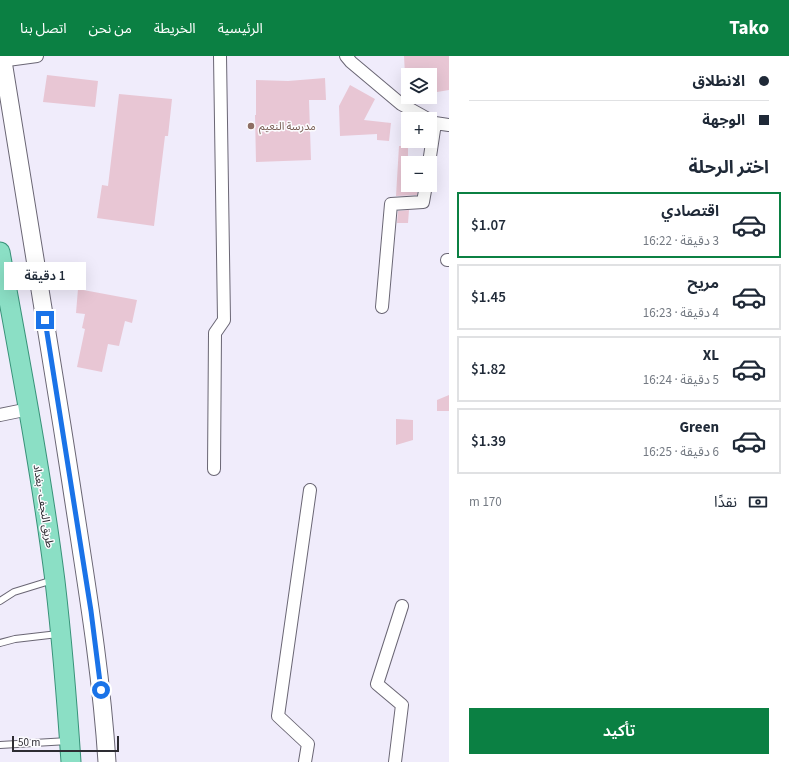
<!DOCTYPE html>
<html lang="ar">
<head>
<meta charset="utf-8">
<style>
  body { margin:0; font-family:"Source Sans 3","Noto Sans Arabic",sans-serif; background:#f6f6f7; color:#1f2937; direction:rtl; height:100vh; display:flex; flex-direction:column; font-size:15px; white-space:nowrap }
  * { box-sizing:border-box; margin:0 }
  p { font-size:13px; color:#747a83 }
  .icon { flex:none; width:22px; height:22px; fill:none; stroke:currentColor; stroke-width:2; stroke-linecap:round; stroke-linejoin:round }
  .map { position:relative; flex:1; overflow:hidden; direction:ltr }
  .side { display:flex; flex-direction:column; background:#fff; width:340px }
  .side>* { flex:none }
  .guide { display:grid; align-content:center; height:88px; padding:0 20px; background:#fff }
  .buttons { position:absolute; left:401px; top:12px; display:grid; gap:8px }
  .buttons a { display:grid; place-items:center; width:36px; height:36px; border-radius:0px; background:#fff; box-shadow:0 4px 16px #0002; font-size:20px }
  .scale { position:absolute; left:12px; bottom:10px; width:107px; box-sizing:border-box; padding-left:4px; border:2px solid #2d2c32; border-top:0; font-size:11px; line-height:14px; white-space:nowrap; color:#2d2c32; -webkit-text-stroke:3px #fcfbfe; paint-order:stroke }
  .end { position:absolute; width:18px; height:18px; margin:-9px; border:5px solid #1a73e8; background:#fff; box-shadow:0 0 0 2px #fff }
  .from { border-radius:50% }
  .bubble { position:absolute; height:28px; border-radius:0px; background:#fff; box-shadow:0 4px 16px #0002; font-size:13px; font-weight:600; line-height:28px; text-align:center; direction:rtl }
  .guide b { display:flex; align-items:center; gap:14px; height:38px; font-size:15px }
  .guide b+b { border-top:1px solid #e0e1e3 }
  .guide i { width:10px; height:10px; background:#1f2937 }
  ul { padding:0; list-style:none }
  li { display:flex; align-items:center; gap:12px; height:66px; margin:0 8px 6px; padding:0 12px; border:2px solid #e0e1e3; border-radius:0px }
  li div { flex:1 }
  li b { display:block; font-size:15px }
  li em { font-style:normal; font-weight:600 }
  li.active { border-color:#0b8043 }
  li>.icon { width:36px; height:36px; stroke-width:1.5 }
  h2 { padding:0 20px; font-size:18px; line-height:48px }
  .pay { display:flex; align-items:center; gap:10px; height:44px; padding:0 20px; font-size:15px }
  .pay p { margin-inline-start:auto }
  .primary-button { display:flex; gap:8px; margin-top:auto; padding:8px 20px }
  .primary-button a { flex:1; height:46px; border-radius:0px; background:#0b8043; color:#fff; font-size:16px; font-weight:600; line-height:46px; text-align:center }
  header { display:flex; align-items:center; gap:24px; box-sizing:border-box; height:56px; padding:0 20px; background:#0b8043; color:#fff }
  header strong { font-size:19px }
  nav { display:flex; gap:22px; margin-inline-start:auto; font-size:14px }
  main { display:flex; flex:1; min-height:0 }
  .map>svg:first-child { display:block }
  .building { fill:#e8c6d4 }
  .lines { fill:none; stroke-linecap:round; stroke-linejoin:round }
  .lane-casing { stroke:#6a6674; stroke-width:8 }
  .street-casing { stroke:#6a6674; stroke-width:14 }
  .secondary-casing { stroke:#6a6674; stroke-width:19 }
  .primary-casing { stroke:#389279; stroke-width:21 }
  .lane { stroke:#fff; stroke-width:6 }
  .street { stroke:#fff; stroke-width:12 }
  .secondary { stroke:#fff; stroke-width:17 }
  .primary { stroke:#8bdfc5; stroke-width:19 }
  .route { stroke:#1a73e8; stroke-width:5 }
  .education-dot { fill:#8d6e63; stroke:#fcfbfe; stroke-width:1.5 }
  .labels { text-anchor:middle; stroke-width:3; stroke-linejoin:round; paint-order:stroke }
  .education-label { font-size:11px; fill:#785e54; stroke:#fcfbfe; text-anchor:start }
  .street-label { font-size:11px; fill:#2d2c32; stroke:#fcfbfe }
</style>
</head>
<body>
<header>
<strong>Tako</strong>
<nav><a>الرئيسية</a><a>الخريطة</a><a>من نحن</a><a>اتصل بنا</a></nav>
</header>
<main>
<section class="side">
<div class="guide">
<b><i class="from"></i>الانطلاق</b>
<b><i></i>الوجهة</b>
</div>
<h2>اختر الرحلة</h2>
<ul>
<li class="active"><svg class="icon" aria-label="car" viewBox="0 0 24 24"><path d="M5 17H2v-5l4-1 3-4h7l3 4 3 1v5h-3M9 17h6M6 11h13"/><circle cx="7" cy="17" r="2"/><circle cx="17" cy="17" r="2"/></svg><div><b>اقتصادي</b><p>3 دقيقة · 16:22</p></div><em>$1.07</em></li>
<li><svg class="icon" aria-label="car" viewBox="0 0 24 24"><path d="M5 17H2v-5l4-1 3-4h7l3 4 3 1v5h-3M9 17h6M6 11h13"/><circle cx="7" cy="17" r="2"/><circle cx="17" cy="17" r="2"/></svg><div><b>مريح</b><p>4 دقيقة · 16:23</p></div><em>$1.45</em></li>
<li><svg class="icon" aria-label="car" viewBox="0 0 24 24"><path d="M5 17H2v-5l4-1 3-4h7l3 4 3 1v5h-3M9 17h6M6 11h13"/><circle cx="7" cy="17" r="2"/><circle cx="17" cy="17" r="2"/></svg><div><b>XL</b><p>5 دقيقة · 16:24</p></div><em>$1.82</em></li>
<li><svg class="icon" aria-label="car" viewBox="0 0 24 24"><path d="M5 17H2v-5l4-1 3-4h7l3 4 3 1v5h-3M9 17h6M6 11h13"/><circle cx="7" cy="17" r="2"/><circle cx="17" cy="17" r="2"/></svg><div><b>Green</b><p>6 دقيقة · 16:25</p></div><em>$1.39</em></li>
</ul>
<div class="pay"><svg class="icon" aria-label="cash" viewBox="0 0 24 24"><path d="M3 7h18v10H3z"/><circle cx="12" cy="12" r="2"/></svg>نقدًا<p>170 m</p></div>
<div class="primary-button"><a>تأكيد</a></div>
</section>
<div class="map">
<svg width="449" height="706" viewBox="0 0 449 706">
  <rect width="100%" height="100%" fill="#f0ecfb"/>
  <path class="building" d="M404 0H449V34L437 36 436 26 430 27V19H405Z
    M47 19 98 25 95 51 43 46Z
    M325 22 326 44H309L311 104 256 106 255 59H256V24L288 25Z
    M350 29 375 43 364 64 391 67 389 85 377 84V78L340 80 339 50Z
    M119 38 172 43 168 80H165L154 170 97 162 102 129 108 130Z
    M399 90H408V129H418L417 139 396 140Z
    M409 154 408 167H397L398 155Z
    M78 233 137 244 132 267 125 265 119 290 108 288 102 316 77 311 85 273 82 272 85 258 76 257Z
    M449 339V355H437V344Z
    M396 363 413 364V384L396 389Z"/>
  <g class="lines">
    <defs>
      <path id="lane" d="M0 545 14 536 53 524
        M0 587 15 583 58 578
        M0 689 68 685"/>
      <path id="street" d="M346 0 351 6 401 48 428 63
        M0 5 37 0
        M430 64 435 67 449 69
        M429 107 435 67
        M447 204H449
        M382 251 391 148 423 146 426 129
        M0 359 29 353
        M214 413 215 277 224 264 220 0
        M305 706 308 688 278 660 310 434
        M395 706 402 649 377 628 402 550"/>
      <path id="secondary" d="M3 5C26 145 49 286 71 427 85 520 101 612 107 706"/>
      <path id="primary" d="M0 196C20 306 41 415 55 525 62 585 67 646 71 706"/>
    </defs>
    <use href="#lane" class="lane-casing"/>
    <use href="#street" class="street-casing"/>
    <use href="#secondary" class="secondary-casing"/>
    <use href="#primary" class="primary-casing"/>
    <use href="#lane" class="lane"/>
    <use href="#street" class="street"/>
    <use href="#secondary" class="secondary"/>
    <use href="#primary" class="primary"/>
  </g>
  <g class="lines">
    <path class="route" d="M45 264 91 555 101 634"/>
  </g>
  <circle class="education-dot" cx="251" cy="70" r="4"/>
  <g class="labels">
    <g class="education-label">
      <text x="259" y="74">مدرسة النعيم</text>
    </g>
    <g class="street-label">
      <text transform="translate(44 450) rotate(81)" y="4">طريق النجف - بغداد</text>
    </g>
  </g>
</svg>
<div class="buttons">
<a><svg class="icon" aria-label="layers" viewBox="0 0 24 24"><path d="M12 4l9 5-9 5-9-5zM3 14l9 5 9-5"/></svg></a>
<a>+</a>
<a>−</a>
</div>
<div class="scale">50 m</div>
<i class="end from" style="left:101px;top:634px"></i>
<i class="end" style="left:45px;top:264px"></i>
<div class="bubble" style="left:4px;top:206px;width:82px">1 دقيقة</div>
</div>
</main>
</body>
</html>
